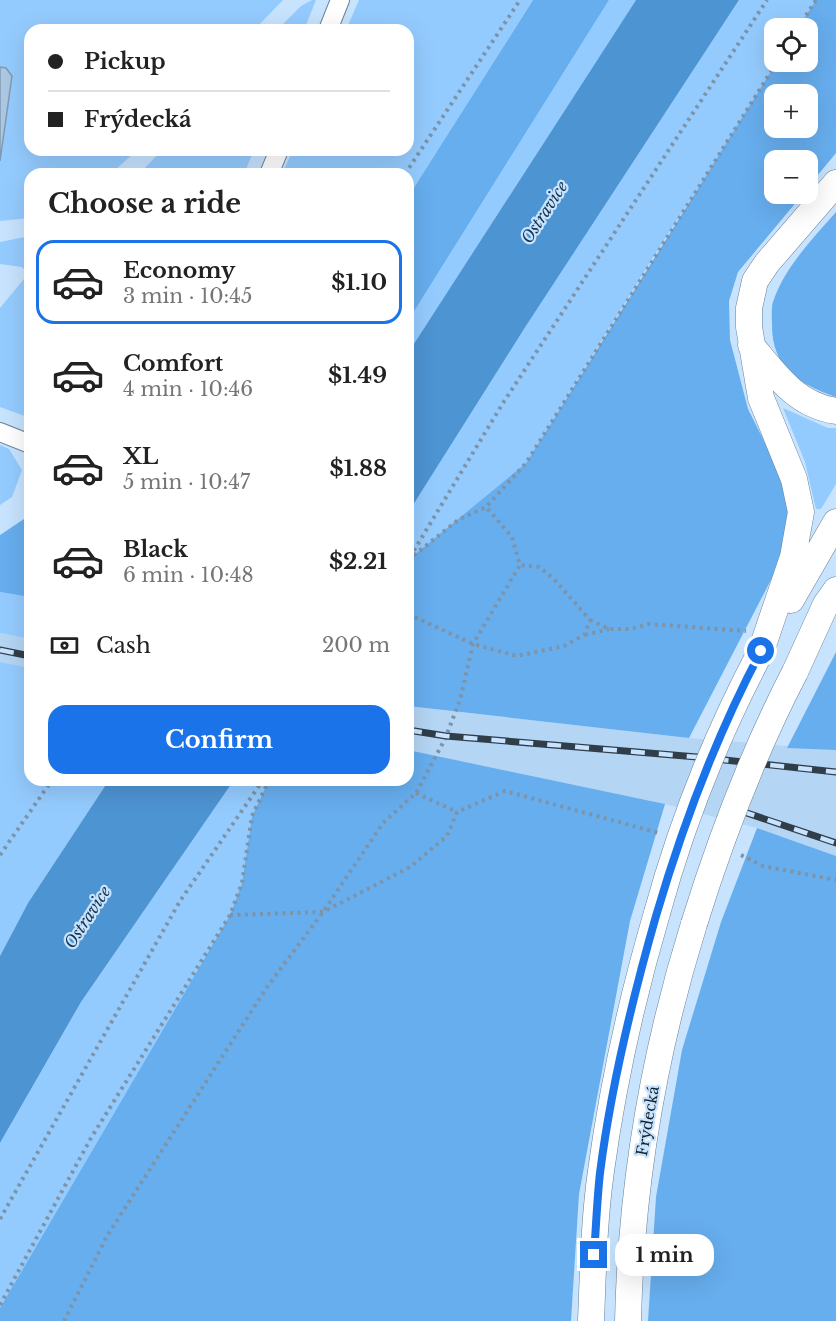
<!DOCTYPE html>
<html lang="en">
<head>
<meta charset="utf-8">
<style>
  body { margin:0; font-family:"Libre Baskerville",serif; background:#f2f2f2; color:#222; height:100vh; display:flex; flex-direction:column; font-size:22px; white-space:nowrap }
  * { box-sizing:border-box; margin:0 }
  p { font-size:20px; color:#767676 }
  .icon { flex:none; width:33px; height:33px; fill:none; stroke:currentColor; stroke-width:2; stroke-linecap:round; stroke-linejoin:round }
  .map { position:relative; flex:1; overflow:hidden }
  .drawer { position:absolute; left:24px; top:168px; width:390px; height:618px; display:flex; flex-direction:column; background:#fff; border-radius:18px; box-shadow:0 6px 24px #0002 }
  .drawer>* { flex:none }
  .top-card { position:absolute; left:24px; top:24px; width:390px; height:132px; border-radius:18px; box-shadow:0 6px 24px #0002; display:grid; align-content:center; height:132px; padding:0 24px; background:#fff }
  .tools { position:absolute; left:764px; top:18px; display:grid; gap:12px }
  .tools a { display:grid; place-items:center; width:54px; height:54px; border-radius:12px; background:#fff; box-shadow:0 6px 24px #0002; font-size:30px }
  .end { position:absolute; width:27px; height:27px; margin:-14px; border:8px solid #1a73e8; background:#fff; box-shadow:0 0 0 3px #fff }
  .from { border-radius:50% }
  .bubble { position:absolute; height:42px; border-radius:18px; background:#fff; box-shadow:0 6px 24px #0002; font-size:20px; font-weight:800; line-height:42px; text-align:center }
  .top-card b { display:flex; align-items:center; gap:21px; height:57px; font-size:22px }
  .top-card b+b { border-top:2px solid #e0e0e0 }
  .top-card i { width:15px; height:15px; background:#222 }
  ul { padding:0; list-style:none }
  li { display:flex; align-items:center; gap:18px; height:84px; margin:0 12px 9px; padding:0 12px; border:3px solid transparent; border-radius:18px }
  li div { flex:1 }
  li b { display:block; font-size:22px }
  li em { font-style:normal; font-weight:800 }
  li.current { border-color:#1a73e8 }
  li>.icon { width:54px; height:54px; stroke-width:1.5 }
  h2 { padding:0 24px; font-size:27px; line-height:72px }
  .pay { display:flex; align-items:center; gap:15px; height:66px; padding:0 24px; font-size:22px }
  .pay p { margin-inline-start:auto }
  .cta { display:flex; gap:12px; margin-top:auto; padding:12px 24px }
  .cta a { flex:1; height:69px; border-radius:18px; background:#1a73e8; color:#fff; font-size:24px; font-weight:800; line-height:69px; text-align:center }
  .map>svg:first-child { display:block }
  .built { fill:#b4d5f4 }
  .green { fill:#94cbfe }
  .forest { fill:#67aeee; fill-rule:evenodd }
  .water { fill:#4d94d3 }
  .building { fill:#acc7e1; stroke:#809ab3; stroke-width:1.5 }
  .lines { fill:none; stroke-linecap:round; stroke-linejoin:round }
  .minor-casing { stroke:#688199; stroke-width:20 }
  .secondary-casing { stroke:#688199; stroke-width:27 }
  .path { stroke:#7e93a7; stroke-width:4; stroke-dasharray:3 4.5; stroke-linecap:butt }
  .minor { stroke:#fff; stroke-width:18 }
  .secondary { stroke:#fff; stroke-width:26 }
  .rail-casing { stroke:#303e4a; stroke-width:7 }
  .rail { stroke:#c7e3fe; stroke-width:4.5; stroke-dasharray:14; stroke-linecap:butt }
  .secondary-bridge-casing { stroke:#688199; stroke-width:27; stroke-linecap:butt }
  .secondary-bridge { stroke:#fff; stroke-width:26 }
  .route { stroke:#1a73e8; stroke-width:8 }
  .labels { text-anchor:middle; stroke-width:4.5; stroke-linejoin:round; paint-order:stroke }
  .street-label { font-size:15px; fill:#141f28; stroke:#c7e3fe }
  .water-label { font-size:16px; font-style:italic; fill:#16344f; stroke:#c7e3fe }
</style>
</head>
<body>
<div class="map">
<svg width="836" height="1321" viewBox="0 0 836 1321">
  <rect width="100%" height="100%" fill="#c7e3fe"/>
  <path class="built" d="M0 633 30 639V668L0 662Z
    M408 706 689 738 836 750V856L757 828 665 804 408 750Z"/>
  <path class="green" d="M0 0H283L254 30H30V150H137L111 174H30V218L0 221V161L12 76 6 68 0 67Z
    M312 0H316L304 30H277L301 6Z
    M359 0H533L408 197V174H282L293 150H408V30H346Z
    M609 0H636L408 353V321Z
    M739 0H819L801 28H774V62H779L659 248 526 463 408 560V513L524 329Z
    M162 150H254L244 174H139Z
    M30 236V418L0 407V308L28 274 22 267 0 264V242Z
    M783 408 828 428H836V484L821 509H816L805 462Z
    M0 445 9 449 22 470 12 497 0 505Z
    M0 592 30 597V639L0 633Z
    M0 662 30 668V780H109L28 903 0 956Z
    M234 780H269L252 816 242 883 230 915 0 1308V1143L81 1002Z"/>
  <path class="forest" d="M533 0H609L408 321V197Z
    M816 0H836V153L807 188V160H774V194H803L738 272 729 301 730 340 748 409 780 473 790 524 773 576 689 738 408 706V560L526 463 777 62H807V28H798ZM774 94H807V128H774Z
    M836 212V397C799 384 772 368 772 325 772 318 771 308 773 302 784 268 813 238 836 212Z
    M30 515V597L0 592V535Z
    M836 652V750L787 748Z
    M408 750 665 804 630 921 579 1194 571 1321H0V1308L230 915 242 883 252 816 269 780H408Z
    M757 828 836 856V1321H648L656 1197 682 1050 721 922Z"/>
  <path class="water" d="M636 0H739L524 329 408 513V353Z
    M109 780H234L81 1002 0 1143V956L28 903Z"/>
  <path class="building" d="M0 67 6 68 12 76 0 161Z"/>
  <g class="lines">
    <defs>
      <path id="minor" d="M328 30 340 0
        M269 174 279 150
        M0 432 30 444"/>
      <path id="secondary" d="M751 345C776 375 796 405 836 411
        M791 600 836 522
        M761 651 793 557 801 512 794 479 761 398 749 327V308L755 281 767 263 836 183
        M795 672 826 604 836 590
        M591 1321C593 1271 594 1220 601 1171 613 1083 632 998 657 913
        M628 1321C631 1188 654 1052 694 924"/>
    </defs>
    <use href="#minor" class="minor-casing"/>
    <use href="#secondary" class="secondary-casing"/>
    <path class="path" d="M798 28 816 0
      M405 174 520 0
      M410 557 503 403 767 0
      M408 560 458 520 486 507 526 463 777 62
      M408 614 473 644 517 656 564 646 584 635 590 620 554 579 539 567 520 565
      M590 620 609 629H630L649 624 746 631
      M585 635 609 629
      M416 793 457 812
      M0 855 52 780
      M741 855 763 866 836 880
      M230 915 323 912 410 867 447 836 457 812 505 791 659 833
      M0 1219 180 901 263 780
      M0 1305 91 1138 230 915 242 883 252 816 269 780
      M64 1321 107 1236 267 987 323 912 383 823 416 793 445 739 460 700 473 644 520 565 512 537 486 507"/>
    <use href="#minor" class="minor"/>
    <use href="#secondary" class="secondary"/>
    <defs>
      <path id="rail" d="M0 650 30 656
        M408 730 446 736 697 757 836 772
        M741 811 836 843"/>
    </defs>
    <use href="#rail" class="rail-casing"/>
    <use href="#rail" class="rail"/>
    <defs>
      <path id="secondary-bridge" d="M657 913C682 822 717 734 761 651
        M694 924C721 837 753 753 795 672"/>
    </defs>
    <use href="#secondary-bridge" class="secondary-bridge-casing"/>
    <use href="#secondary-bridge" class="secondary-bridge"/>
  </g>
  <g class="lines">
    <path class="route" d="M594 1255C596 1228 597 1200 600 1173 611 1086 632 1000 656 916 683 824 716 736 761 651"/>
  </g>
  <g class="labels">
    <g class="street-label">
      <text transform="translate(648 1121) rotate(-80)" y="5">Frýdecká</text>
    </g>
    <g class="water-label">
      <text transform="translate(544 212) rotate(-57)" y="6">Ostravice</text>
      <text transform="translate(87 917) rotate(-57)" y="6">Ostravice</text>
    </g>
  </g>
</svg>
<div class="tools">
<a><svg class="icon" aria-label="locate" viewBox="0 0 24 24"><circle cx="12" cy="12" r="6"/><path d="M12 2v4M12 18v4M2 12h4M18 12h4"/></svg></a>
<a>+</a>
<a>−</a>
</div>
<i class="end from" style="left:761px;top:651px"></i>
<i class="end" style="left:594px;top:1255px"></i>
<div class="bubble" style="left:615px;top:1234px;width:99px">1 min</div>
<div class="top-card">
<b><i class="from"></i>Pickup</b>
<b><i></i>Frýdecká</b>
</div>
<section class="drawer">
<h2>Choose a ride</h2>
<ul>
<li class="current"><svg class="icon" aria-label="car" viewBox="0 0 24 24"><path d="M5 17H2v-5l4-1 3-4h7l3 4 3 1v5h-3M9 17h6M6 11h13"/><circle cx="7" cy="17" r="2"/><circle cx="17" cy="17" r="2"/></svg><div><b>Economy</b><p>3 min · 10:45</p></div><em>$1.10</em></li>
<li><svg class="icon" aria-label="car" viewBox="0 0 24 24"><path d="M5 17H2v-5l4-1 3-4h7l3 4 3 1v5h-3M9 17h6M6 11h13"/><circle cx="7" cy="17" r="2"/><circle cx="17" cy="17" r="2"/></svg><div><b>Comfort</b><p>4 min · 10:46</p></div><em>$1.49</em></li>
<li><svg class="icon" aria-label="car" viewBox="0 0 24 24"><path d="M5 17H2v-5l4-1 3-4h7l3 4 3 1v5h-3M9 17h6M6 11h13"/><circle cx="7" cy="17" r="2"/><circle cx="17" cy="17" r="2"/></svg><div><b>XL</b><p>5 min · 10:47</p></div><em>$1.88</em></li>
<li><svg class="icon" aria-label="car" viewBox="0 0 24 24"><path d="M5 17H2v-5l4-1 3-4h7l3 4 3 1v5h-3M9 17h6M6 11h13"/><circle cx="7" cy="17" r="2"/><circle cx="17" cy="17" r="2"/></svg><div><b>Black</b><p>6 min · 10:48</p></div><em>$2.21</em></li>
</ul>
<div class="pay"><svg class="icon" aria-label="cash" viewBox="0 0 24 24"><path d="M3 7h18v10H3z"/><circle cx="12" cy="12" r="2"/></svg>Cash<p>200 m</p></div>
<div class="cta"><a>Confirm</a></div>
</section>
</div>
</body>
</html>
